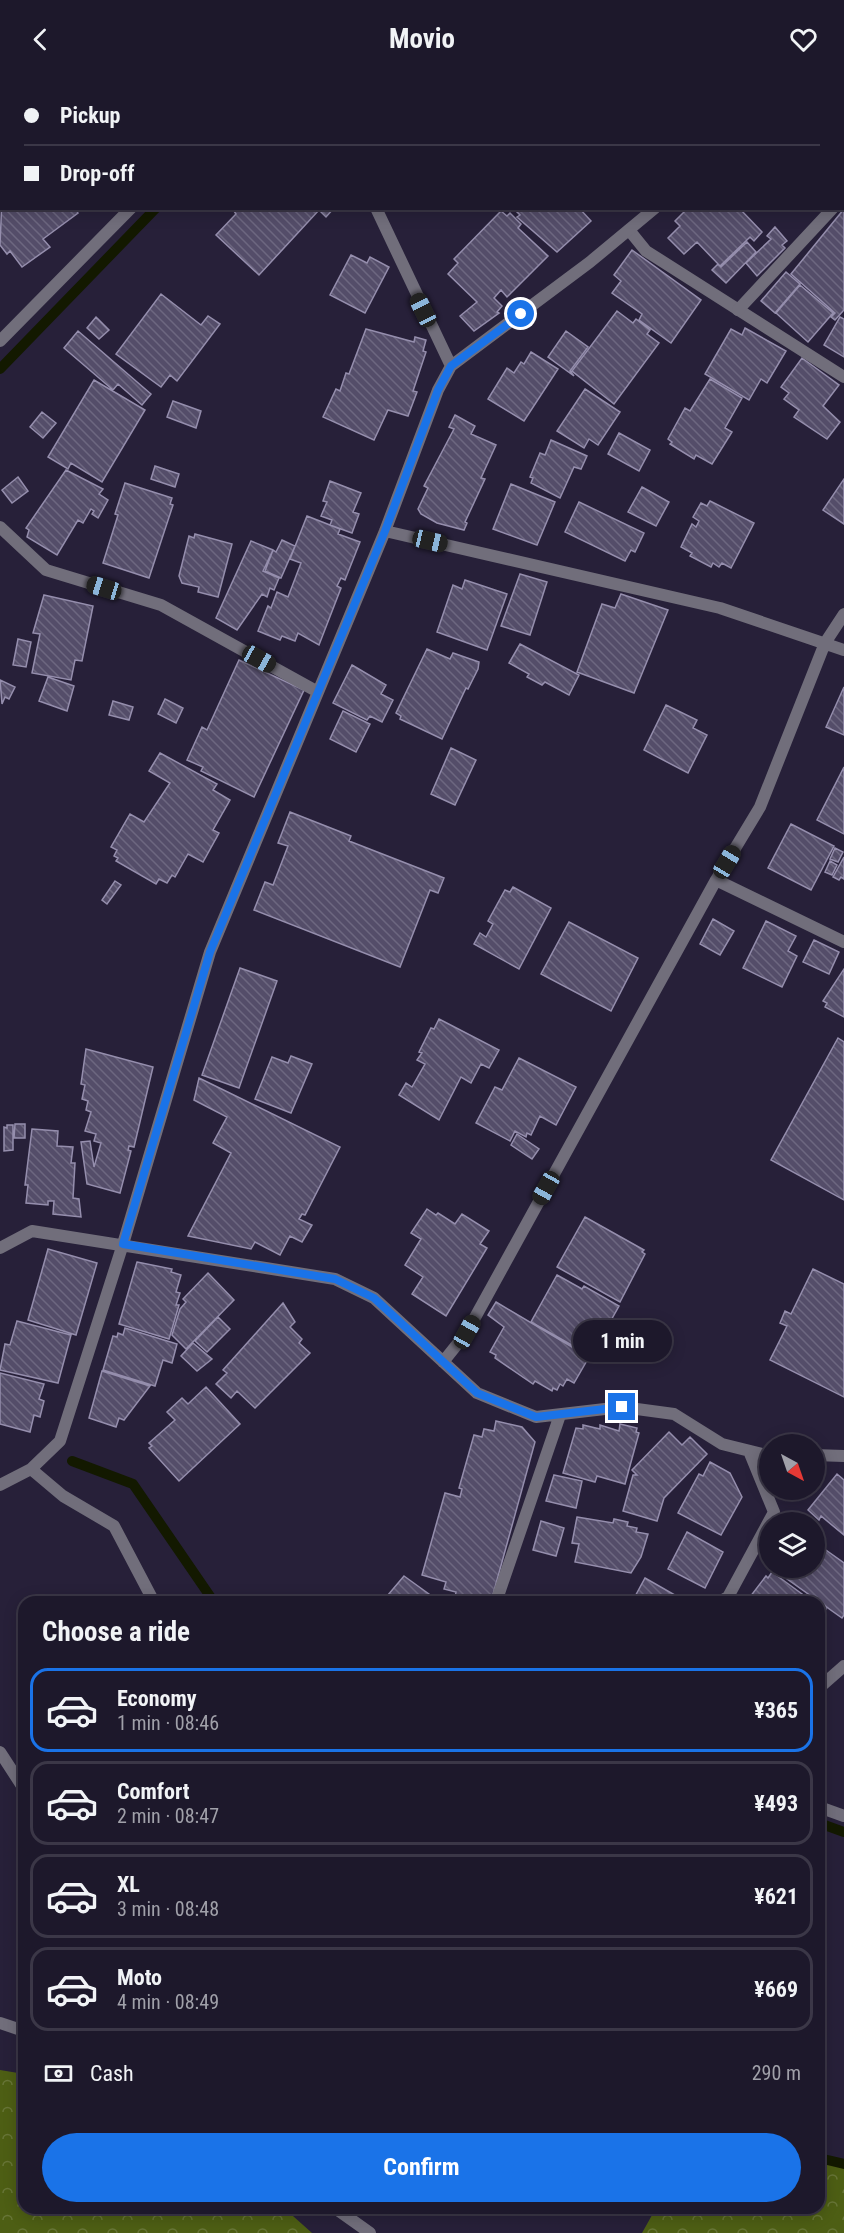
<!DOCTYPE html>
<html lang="en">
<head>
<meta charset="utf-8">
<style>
  body { margin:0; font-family:"Roboto Condensed",sans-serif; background:#252133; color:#f1f3f6; height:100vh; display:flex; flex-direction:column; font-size:22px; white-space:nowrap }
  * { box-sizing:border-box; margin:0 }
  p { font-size:20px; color:#a0a0a9 }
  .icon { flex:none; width:33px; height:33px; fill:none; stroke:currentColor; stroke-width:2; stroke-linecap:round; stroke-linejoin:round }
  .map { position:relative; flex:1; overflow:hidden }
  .sheet { position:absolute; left:18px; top:1518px; width:807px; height:618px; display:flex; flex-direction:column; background:#1d182b; border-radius:18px; box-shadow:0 3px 15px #0003,0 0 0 2px #3b3747 }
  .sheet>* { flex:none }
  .guide { position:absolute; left:0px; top:0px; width:844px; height:132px; box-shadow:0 3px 15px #0003,0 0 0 2px #3b3747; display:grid; align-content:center; height:132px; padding:0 24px; background:#1d182b }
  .needle { width:39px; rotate:140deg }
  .controls { position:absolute; left:759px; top:1356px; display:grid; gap:12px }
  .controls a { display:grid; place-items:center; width:66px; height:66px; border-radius:50%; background:#1d182b; box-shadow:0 3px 15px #0003,0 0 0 2px #3b3747; font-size:30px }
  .end { position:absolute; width:27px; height:27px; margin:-14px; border:8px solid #1a73e8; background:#fff; box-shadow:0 0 0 3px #fff }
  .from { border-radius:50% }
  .bubble { position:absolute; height:42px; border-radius:21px; background:#1d182b; box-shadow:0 3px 15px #0003,0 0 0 2px #3b3747; font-size:20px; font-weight:700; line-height:42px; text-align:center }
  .car { position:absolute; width:18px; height:36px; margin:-18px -9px; border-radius:8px; box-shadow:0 0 4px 2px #0007; background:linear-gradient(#222 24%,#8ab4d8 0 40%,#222 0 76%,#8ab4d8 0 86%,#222 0) }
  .guide b { display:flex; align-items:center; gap:21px; height:57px; font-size:22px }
  .guide b+b { border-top:2px solid #3b3747 }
  .guide i { width:15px; height:15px; background:#f1f3f6 }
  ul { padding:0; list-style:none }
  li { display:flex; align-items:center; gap:18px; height:84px; margin:0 12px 9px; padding:0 12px; border:3px solid #3b3747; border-radius:18px }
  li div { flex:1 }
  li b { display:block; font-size:22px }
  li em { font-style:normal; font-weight:700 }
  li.active { border-color:#1a73e8 }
  li>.icon { width:54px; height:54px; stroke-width:1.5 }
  h2 { padding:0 24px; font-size:27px; line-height:72px }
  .pay { display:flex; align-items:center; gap:15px; height:66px; padding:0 24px; font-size:22px }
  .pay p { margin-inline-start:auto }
  .cta { display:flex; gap:12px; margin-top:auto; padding:12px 24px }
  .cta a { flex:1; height:69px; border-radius:36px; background:#1a73e8; color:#fff; font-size:24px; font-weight:700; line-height:69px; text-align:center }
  header { display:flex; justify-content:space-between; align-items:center; height:78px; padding:0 24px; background:#1d182b; font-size:27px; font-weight:700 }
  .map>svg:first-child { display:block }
  .forest { fill:url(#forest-crowns) }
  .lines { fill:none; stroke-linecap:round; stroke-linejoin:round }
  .stream { stroke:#131900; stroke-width:10 }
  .building { fill:url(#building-back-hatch); stroke:#958ead; stroke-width:1.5 }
  .lane { stroke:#716e7b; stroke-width:12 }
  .street { stroke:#716e7b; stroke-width:12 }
  .route { stroke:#1a73e8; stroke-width:8 }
</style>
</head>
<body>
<header><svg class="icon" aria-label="back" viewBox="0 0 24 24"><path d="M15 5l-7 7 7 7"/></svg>Movio<svg class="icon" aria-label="heart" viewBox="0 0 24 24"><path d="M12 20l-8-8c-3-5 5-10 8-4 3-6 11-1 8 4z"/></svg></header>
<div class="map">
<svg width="844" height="2155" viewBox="0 0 844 2155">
  <defs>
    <pattern id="forest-crowns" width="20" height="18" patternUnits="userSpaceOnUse" patternTransform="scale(1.5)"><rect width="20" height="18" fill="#4d5e14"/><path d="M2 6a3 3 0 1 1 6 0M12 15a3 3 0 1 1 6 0" fill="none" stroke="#677537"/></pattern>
    <pattern id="building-back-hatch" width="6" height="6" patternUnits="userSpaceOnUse" patternTransform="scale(1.5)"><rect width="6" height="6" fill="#544d69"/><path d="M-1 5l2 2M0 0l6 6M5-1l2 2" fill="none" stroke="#6d6780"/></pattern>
  </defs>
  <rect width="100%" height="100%" fill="#272039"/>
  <path class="forest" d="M0 1992 24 1996V2130H284L312 2155H0Z
    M844 2081V2155H642L656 2130H819V2083Z"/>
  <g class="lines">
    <path class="stream" d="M276 2 278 0
      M0 291 156 130
      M72 1383 133 1406 214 1524
      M819 1745 844 1754
      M819 2080 844 2086"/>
  </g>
  <path class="building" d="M293 0H337V2H293Z
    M433 0H498L432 2Z
    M2 120V130H75L78 135 43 161 50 169 22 189 10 173 7 176 0 167Z
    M232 130H334L326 139 319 132 259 197 216 157 236 136Z
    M579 130 591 143 557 174 517 139 520 137 514 131Z
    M688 130H739L762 154 754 163 750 159 720 188 697 164 684 176 668 160 680 148 675 143Z
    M844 131V232L835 242 831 239 835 235 791 196Z
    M501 133 507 138 510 135 521 146 518 150 548 178 507 219 501 212 494 220 502 228 497 234 499 235 474 253 460 238 477 224 448 196 458 185 454 181Z
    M775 149 787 163 782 167 785 170 757 198 746 185 771 161 767 158Z
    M747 164 756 174 726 205 712 192 718 186 721 189Z
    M632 172 701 222 671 265 639 242 642 236 612 215 621 203 614 197Z
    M351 177 367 185 370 179 389 189 365 235 330 217Z
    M786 194 800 206 775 235 761 223Z
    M800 207 833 235 808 264 776 235Z
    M161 216 201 247 208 238 220 246 177 303 170 297 161 309 116 276Z
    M617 233 633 245 636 241 650 252 647 256 659 265 614 326 572 293Z
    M96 239 109 252 99 261 87 250Z
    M840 239 844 241V279L824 267Z
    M745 250 786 273 767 305 761 301 749 322 705 296 731 251 742 257Z
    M366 251 414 264 415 259 426 262 423 273 426 274 413 313 417 314 408 338 388 332 374 362 323 339 336 311 340 313 346 295 349 296Z
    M78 253 151 316 142 327 118 306 113 312 64 270Z
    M566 253 588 269 570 293 574 298 548 279Z
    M531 274 558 291 524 343 488 321 507 290 514 295 521 284 524 286Z
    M802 280 839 307 823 328 840 344 827 361 794 339 799 332 784 321 789 315 781 309Z
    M710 301 742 320 725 350 732 354 712 386 696 377 694 381 670 366 672 364 668 361 685 330 690 333Z
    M94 302 145 332 102 404 71 385 68 391 48 379Z
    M585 311 620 334 598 367 589 361 584 370 557 353Z
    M173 323 201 333 196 350 167 339Z
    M42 334 56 345 43 360 30 349Z
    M455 337 475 348 471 356 496 367 481 400 485 401 465 444 467 445 464 452 437 445 421 436 418 431 428 410 424 408 454 351 449 349Z
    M619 355 650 372 639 393 608 376Z
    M551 362 587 378 581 391 574 389 560 420 531 405 533 400 530 399 540 375 545 377Z
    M155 388 179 396 175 409 151 401Z
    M66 392 103 411 99 416 108 422 98 440 92 436 94 433 91 431 83 445 78 442 57 477 27 459 29 452 26 450Z
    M18 399 28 413 12 425 2 412Z
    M844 401V446L823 432Z
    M330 403 361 415 353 434 359 436 352 455 330 447 332 442 321 438 327 424 323 423Z
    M125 405 172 420 170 426 173 427 149 500 103 485 118 437 115 436Z
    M511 406 555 424 537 467 493 451Z
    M642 409 669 424 656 448 628 434Z
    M710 423 754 445 731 490 722 485 719 489 713 485 711 489 690 478 692 475 681 469 692 446 696 449 699 443 693 439 701 425 707 428Z
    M579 424 644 455 635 474 631 472 625 483 565 454Z
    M307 438 340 451 338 456 360 464 345 502 341 500 337 508 341 510 319 567 298 555 295 563 282 558 280 562 258 553 268 528 271 530 277 514 288 519 301 485 290 481Z
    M195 456 232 466 218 519 198 514 199 509 182 505 179 498 189 458 194 460Z
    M282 462 295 468 281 500 265 493 273 472 276 474Z
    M251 463 273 472 263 493 279 500 274 512 270 510 267 519 262 516 237 552 216 540Z
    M520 496 547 504 530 557 501 548Z
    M465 502 507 516 487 572 437 554 453 507 462 511Z
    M621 516 668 532 634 615 577 594 602 526 615 530Z
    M44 517 93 528 82 583 75 582 71 602 32 595 40 556 33 555Z
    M18 561 31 564 26 589 13 587Z
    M520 566 579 597 569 617 545 604 542 607 527 599 529 596 509 585Z
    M427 571 450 581 453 575 479 584 478 591 468 611 466 610 442 661 400 641 401 638 396 635Z
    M239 582 304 612 254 719 201 693 203 689 187 682 202 649 207 652Z
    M352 587 386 607 381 616 393 622 382 644 370 638 367 642 333 625Z
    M48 599 74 608 67 633 39 623Z
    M0 602 15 609 9 621 5 619 2 626Z
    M844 609V657L826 649Z
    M165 621 183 630 176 645 158 636Z
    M113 623 133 629 129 642 109 637Z
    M666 627 697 642 693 650 707 657 688 695 644 672Z
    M343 633 370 646 356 674 330 661Z
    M451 670 476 682 455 727 431 716Z
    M160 675 217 706 213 712 230 722 213 752 219 755 203 784 188 776 175 799 172 797 167 805 159 801 156 806 116 783 118 780 114 778 117 772 111 769 130 736 144 744 170 705 149 693Z
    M844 689V756L817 742Z
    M290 734 351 758 349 763 444 800 438 815 430 812 400 889 254 832 265 804 273 807 288 768 278 765Z
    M791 746 834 768 811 812 768 790Z
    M835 770 843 774 838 784 830 781Z
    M844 779V801L841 799 839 802 833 799Z
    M830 783 837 787 832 797 825 794Z
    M115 803 121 807 107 826 102 822Z
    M513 809 551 830 519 891 474 866 480 855 486 859 493 846 488 843 505 812 510 814Z
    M713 841 734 853 720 877 700 866Z
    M766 843 796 858 788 873 797 878 782 909 743 890Z
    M569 844 638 880 611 933 541 896Z
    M814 862 839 874 829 896 803 884Z
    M240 890 277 903 239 1010 202 997Z
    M844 891V939L825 929 827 925 823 923Z
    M439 941 499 972 489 990 481 986 471 1005 461 999 439 1042 399 1017 406 1005 412 1009 425 986 417 982 422 975 419 974 431 950 434 951Z
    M838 960 844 964V1122L771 1082Z
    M86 971 153 989 134 1069 129 1068 128 1072 131 1073 120 1115 87 1106 81 1064 90 1063 94 1089 101 1065 94 1063 96 1056 85 1053 91 1034 86 1032 88 1023 82 1021 85 1007 81 1006Z
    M291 978 312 986 291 1035 255 1021 272 979 288 985Z
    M519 980 576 1009 556 1047 540 1038 531 1057 527 1055 526 1059 515 1053 510 1063 476 1045 495 1009 502 1012Z
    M199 1000 340 1069 305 1137 302 1136 299 1141 312 1147 302 1164 290 1158 280 1177 255 1164 251 1171 188 1158 231 1075 213 1065 227 1039 194 1022Z
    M15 1046H25V1060H14Z
    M7 1047H13V1072L4 1073V1049L7 1050Z
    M32 1051 58 1053 57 1068 73 1069 71 1085H75L73 1120 79 1121 81 1139 53 1136 54 1123H48V1127L26 1125 28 1107H25Z
    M517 1056 539 1071 532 1081 511 1067Z
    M427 1131 436 1137 438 1135 455 1146 462 1136 489 1153 480 1166 487 1170 446 1238 412 1216 423 1199 405 1187 421 1161 411 1155Z
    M585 1139 644 1172 642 1174 645 1176 620 1224 557 1189Z
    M48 1171 97 1185 76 1257 28 1242Z
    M137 1184 172 1191 171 1194 181 1197 176 1214 180 1215 176 1227H179L169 1261 119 1246Z
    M813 1191 844 1206V1319L770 1282 787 1248 780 1245 785 1233 791 1236Z
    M208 1195 234 1222 186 1271 172 1257 180 1231 186 1224 183 1221Z
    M557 1197 582 1211 584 1208 619 1228 591 1278 531 1244Z
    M496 1224 589 1279 574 1305 567 1301 563 1308 560 1306 557 1312 553 1310 552 1313 535 1303 533 1306 495 1280 496 1277 490 1274 504 1249 488 1237Z
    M283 1225 295 1244 290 1249 302 1261 299 1265 310 1275 255 1330 237 1313 231 1320 216 1306 227 1295 223 1292Z
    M218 1239 230 1251 207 1274 195 1263Z
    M17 1243 71 1257 58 1305 0 1292 5 1266 10 1267Z
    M125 1250 177 1266 172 1285 163 1282 155 1308 103 1292 113 1258 117 1259 118 1255 123 1257Z
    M193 1265 212 1281 197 1293 181 1278Z
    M102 1293 150 1308 124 1342 119 1340 116 1349 89 1340Z
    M0 1295 44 1306 39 1321 44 1323 40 1339 34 1337 30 1354 0 1346Z
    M206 1309 240 1346 179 1403 149 1370 152 1368 149 1365 175 1342 167 1334 182 1320 188 1326Z
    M496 1343 522 1349 535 1364 491 1524H454L456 1514 444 1511 446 1504 422 1497 445 1415 460 1419 462 1411 459 1410 474 1357 482 1359 484 1351 494 1353Z
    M620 1346 637 1350 636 1354 639 1355 625 1406 597 1398 595 1404 563 1395 576 1350 583 1351V1347L600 1351V1347L619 1353Z
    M669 1354 682 1367 690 1359 707 1376 664 1420 657 1443 623 1433 633 1397H637L632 1392Z
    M710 1384 730 1395 742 1419 721 1457 678 1435 699 1396 703 1398Z
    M837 1396 844 1402V1457L821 1438 819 1442 808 1432Z
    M554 1397 582 1403 576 1430 546 1423Z
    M577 1439 613 1445 614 1441 628 1444 627 1448 637 1450 636 1454 648 1456 641 1479 631 1495 575 1484 579 1466 572 1465Z
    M541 1443 564 1450 556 1478 533 1472Z
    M687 1454 723 1474 705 1510 668 1491Z
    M816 1465 844 1485V1537L842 1540 783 1498 790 1490H814Z
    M772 1494 813 1524H751L750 1519 766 1498 768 1500Z
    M404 1498 440 1524H382Z
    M645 1500 682 1521 681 1524H632Z
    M819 1527 826 1531 819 1541Z"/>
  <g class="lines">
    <path class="lane" d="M629 152 646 173 844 299"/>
    <path class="street" d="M350 0V2
      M246 2 247 0
      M802 2 803 0
      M843 25H844
      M843 119 844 118
      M376 130 451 288
      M738 232 833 130
      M0 263 131 130
      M0 449 46 492 161 527 318 614
      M385 453 720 530 844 572
      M716 802 844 864
      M0 1170 32 1153 335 1201 374 1220 477 1315 536 1339 622 1329 674 1336 722 1366 770 1378
      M443 1284 467 1254 716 802 760 729 825 565 844 536
      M814 1377 844 1378
      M31 1391 63 1418 114 1448 154 1524
      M0 1407 31 1391 60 1363 123 1166 210 874 385 453 438 312 451 288 590 184 655 130
      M496 1524 560 1337
      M719 1524 728 1519 774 1434 749 1373
      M819 1610 844 1588
      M0 1674 24 1711
      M819 1729 844 1738
      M0 1945 24 1953
      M335 2130 370 2155"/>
  </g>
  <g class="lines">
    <path class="route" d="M521 236 451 288 438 312 385 453 210 874 123 1166 335 1201 374 1220 477 1315 536 1339 622 1329"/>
  </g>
</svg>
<div class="controls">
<a><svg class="needle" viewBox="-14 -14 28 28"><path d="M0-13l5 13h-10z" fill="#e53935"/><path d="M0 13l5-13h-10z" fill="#a0a0a9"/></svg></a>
<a><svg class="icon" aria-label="layers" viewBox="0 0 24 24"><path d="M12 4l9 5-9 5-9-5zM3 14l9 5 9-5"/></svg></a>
</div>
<i class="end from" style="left:521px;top:236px"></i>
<i class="end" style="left:622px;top:1329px"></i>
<div class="bubble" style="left:573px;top:1242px;width:99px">1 min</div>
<i class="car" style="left:423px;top:232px;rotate:334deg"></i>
<i class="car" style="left:430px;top:463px;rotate:103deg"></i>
<i class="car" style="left:104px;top:510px;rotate:287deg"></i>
<i class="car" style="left:259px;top:581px;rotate:119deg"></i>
<i class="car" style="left:727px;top:784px;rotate:31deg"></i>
<i class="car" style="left:546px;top:1110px;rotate:209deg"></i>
<i class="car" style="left:467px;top:1254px;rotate:29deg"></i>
<div class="guide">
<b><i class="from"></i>Pickup</b>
<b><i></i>Drop-off</b>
</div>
<section class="sheet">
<h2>Choose a ride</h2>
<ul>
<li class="active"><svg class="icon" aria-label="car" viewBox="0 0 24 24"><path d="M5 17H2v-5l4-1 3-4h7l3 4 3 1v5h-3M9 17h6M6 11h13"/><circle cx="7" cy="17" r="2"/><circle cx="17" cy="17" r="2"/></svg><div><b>Economy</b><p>1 min · 08:46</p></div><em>¥365</em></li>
<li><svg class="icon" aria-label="car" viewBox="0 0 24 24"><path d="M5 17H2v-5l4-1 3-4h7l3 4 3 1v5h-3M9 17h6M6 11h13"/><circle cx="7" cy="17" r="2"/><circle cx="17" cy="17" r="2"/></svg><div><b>Comfort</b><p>2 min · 08:47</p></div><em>¥493</em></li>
<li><svg class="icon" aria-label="car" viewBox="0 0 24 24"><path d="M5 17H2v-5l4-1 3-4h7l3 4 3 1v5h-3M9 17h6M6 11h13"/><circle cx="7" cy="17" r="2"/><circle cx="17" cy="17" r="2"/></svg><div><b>XL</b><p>3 min · 08:48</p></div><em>¥621</em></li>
<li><svg class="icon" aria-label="car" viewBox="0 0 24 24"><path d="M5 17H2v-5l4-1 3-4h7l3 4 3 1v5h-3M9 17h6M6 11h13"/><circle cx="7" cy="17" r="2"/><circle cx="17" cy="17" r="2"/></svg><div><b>Moto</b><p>4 min · 08:49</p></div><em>¥669</em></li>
</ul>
<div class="pay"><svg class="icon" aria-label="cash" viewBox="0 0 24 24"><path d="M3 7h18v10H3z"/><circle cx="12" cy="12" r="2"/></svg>Cash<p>290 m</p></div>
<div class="cta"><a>Confirm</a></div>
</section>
</div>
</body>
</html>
